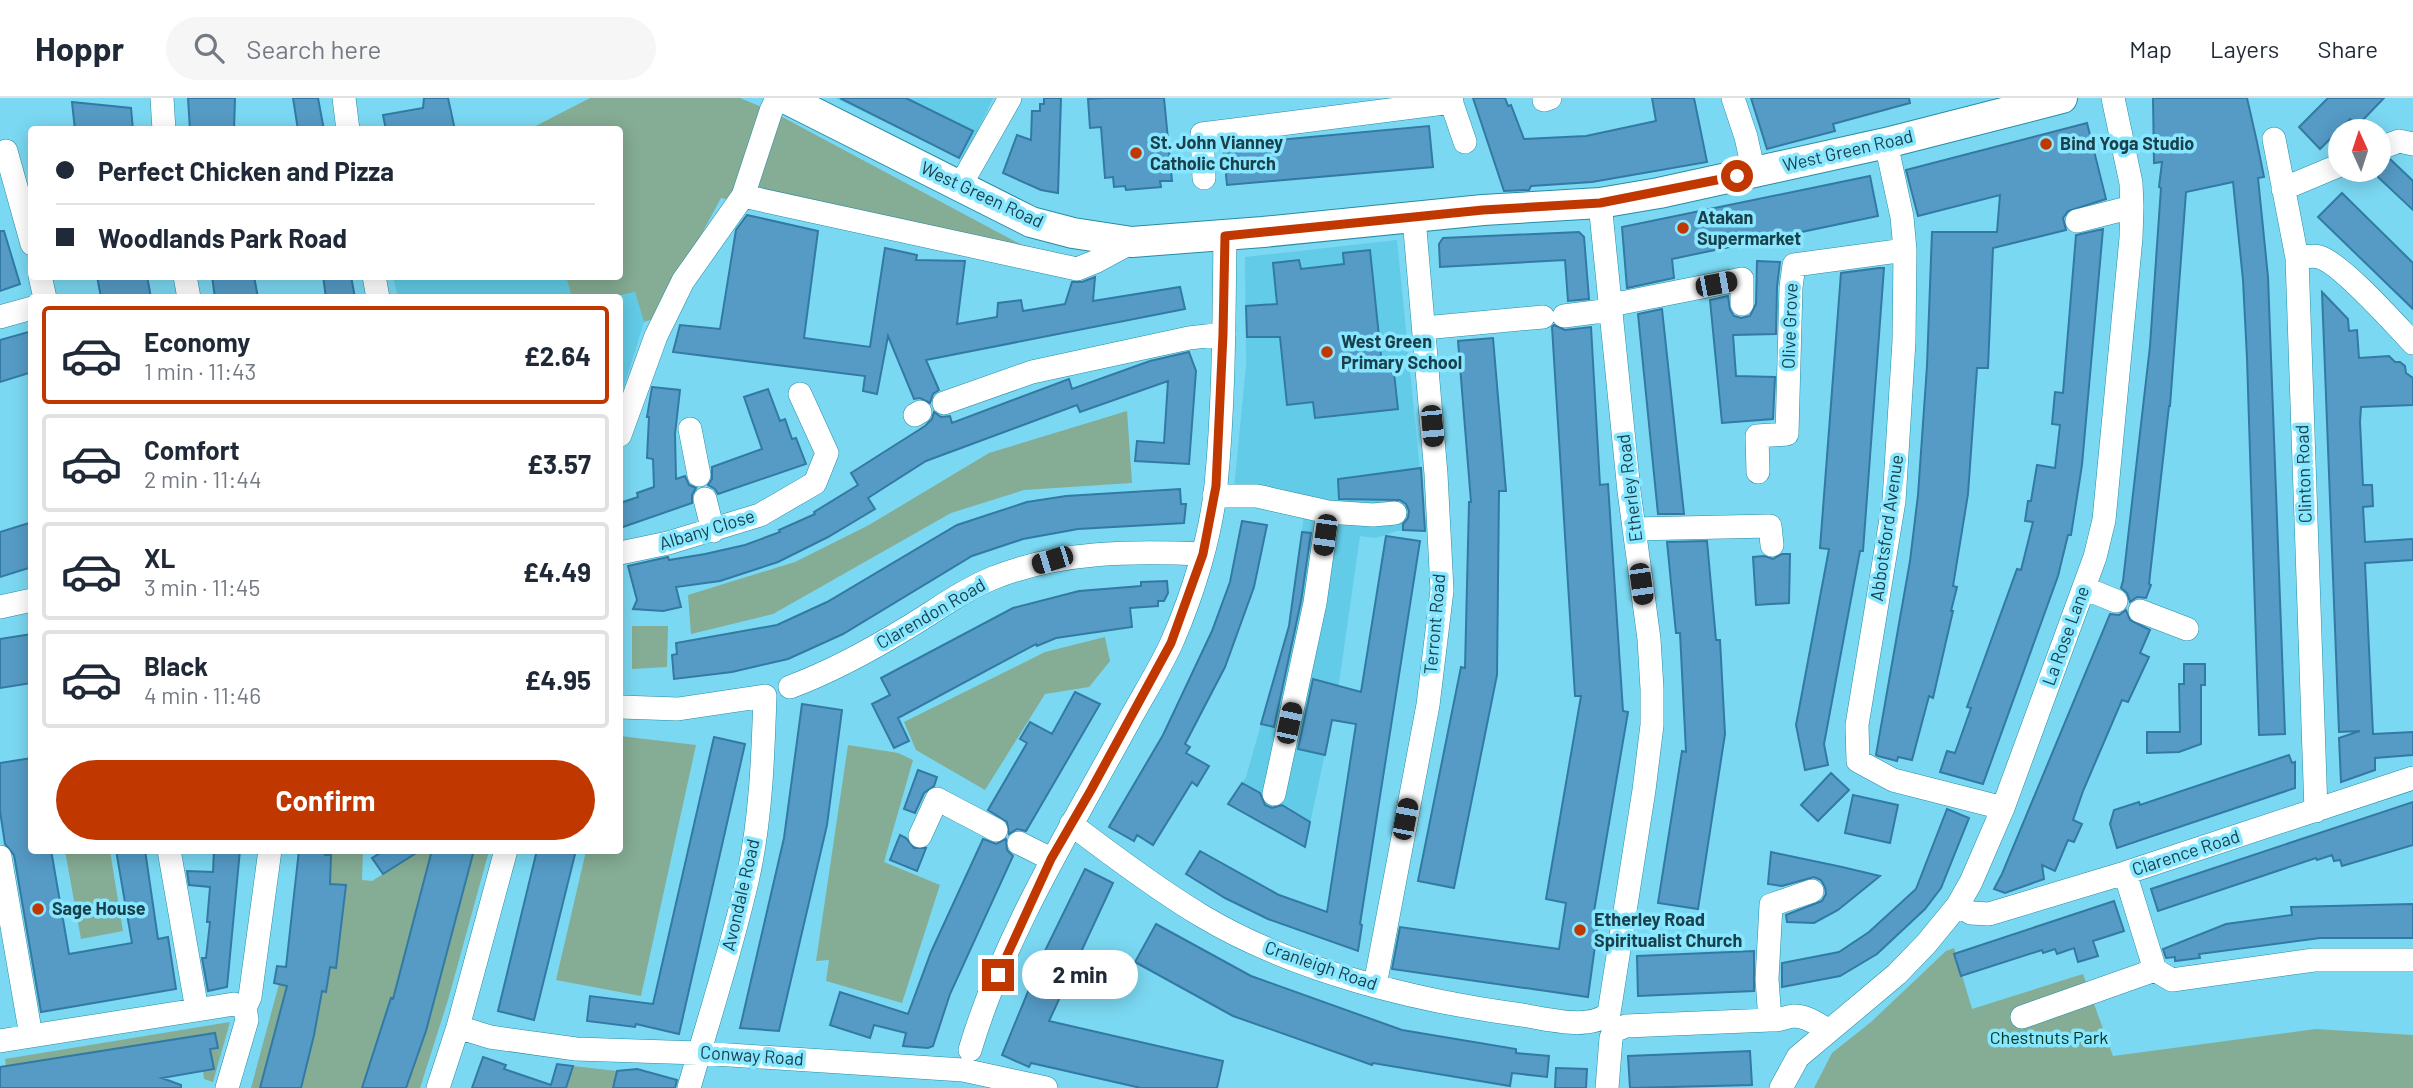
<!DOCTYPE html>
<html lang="en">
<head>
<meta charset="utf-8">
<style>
  body { margin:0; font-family:Barlow,sans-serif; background:#f6f6f7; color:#1f2937; height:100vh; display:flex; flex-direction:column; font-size:26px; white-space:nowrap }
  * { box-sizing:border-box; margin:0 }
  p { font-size:23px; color:#747a83 }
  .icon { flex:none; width:38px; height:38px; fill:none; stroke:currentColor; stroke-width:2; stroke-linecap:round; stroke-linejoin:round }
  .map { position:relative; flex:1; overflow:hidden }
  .side { position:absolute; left:28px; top:196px; width:595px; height:560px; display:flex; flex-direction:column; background:#fff; border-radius:7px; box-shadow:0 4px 18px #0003 }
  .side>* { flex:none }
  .top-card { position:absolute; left:28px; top:28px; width:595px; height:154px; border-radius:7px; box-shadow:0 4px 18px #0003; display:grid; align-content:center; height:154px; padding:0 28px; background:#fff }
  .needle { width:46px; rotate:357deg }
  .fabs { position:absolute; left:2328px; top:21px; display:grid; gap:14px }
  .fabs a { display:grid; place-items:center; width:63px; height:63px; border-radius:50%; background:#fff; box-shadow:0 4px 18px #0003; font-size:35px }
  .end { position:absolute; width:32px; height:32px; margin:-16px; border:9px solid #c03800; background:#fff; box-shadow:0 0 0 4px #fff }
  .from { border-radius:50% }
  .bubble { position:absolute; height:49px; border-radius:24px; background:#fff; box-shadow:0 4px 18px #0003; font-size:23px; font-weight:700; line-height:49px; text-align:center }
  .car { position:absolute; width:21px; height:42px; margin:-21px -10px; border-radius:9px; box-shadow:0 0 5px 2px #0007; background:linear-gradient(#222 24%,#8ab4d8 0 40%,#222 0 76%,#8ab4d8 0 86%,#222 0) }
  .top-card b { display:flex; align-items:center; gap:24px; height:66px; font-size:26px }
  .top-card b+b { border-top:2px solid #e0e1e3 }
  .top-card i { width:18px; height:18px; background:#1f2937 }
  ul { padding:12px 0 0; list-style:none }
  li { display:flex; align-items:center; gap:21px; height:98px; margin:0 14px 10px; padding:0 14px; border:4px solid #e0e1e3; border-radius:7px }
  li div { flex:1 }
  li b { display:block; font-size:26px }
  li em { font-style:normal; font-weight:700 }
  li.active { border-color:#c03800 }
  li>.icon { width:63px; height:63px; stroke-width:1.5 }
  .primary-button { display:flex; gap:14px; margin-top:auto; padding:14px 28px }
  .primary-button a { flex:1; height:80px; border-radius:42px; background:#c03800; color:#fff; font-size:28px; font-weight:700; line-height:80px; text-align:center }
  header { display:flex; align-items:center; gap:42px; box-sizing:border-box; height:98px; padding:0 35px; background:#fff; border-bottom:2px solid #e0e1e3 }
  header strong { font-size:33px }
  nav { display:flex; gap:38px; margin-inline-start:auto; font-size:24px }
  .search { width:490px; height:63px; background:#f6f6f7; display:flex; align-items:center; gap:18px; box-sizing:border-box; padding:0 24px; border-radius:38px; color:#747a83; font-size:26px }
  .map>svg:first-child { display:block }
  .built { fill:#62cbe7 }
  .green { fill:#85ac94 }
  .building { fill:#559bc6; stroke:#327aa3; stroke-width:2 }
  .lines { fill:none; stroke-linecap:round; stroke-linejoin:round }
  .minor-casing { stroke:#278ca4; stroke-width:24 }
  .major-casing { stroke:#278ca4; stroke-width:32 }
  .minor { stroke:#fff; stroke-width:23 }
  .major { stroke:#fff; stroke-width:30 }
  .route { stroke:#c03800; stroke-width:9 }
  .poi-dot { fill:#c03800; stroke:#88e6ff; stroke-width:2.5 }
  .labels { text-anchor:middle; stroke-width:7; stroke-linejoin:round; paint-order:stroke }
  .poi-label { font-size:18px; font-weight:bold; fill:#19414b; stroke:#88e6ff; text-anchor:start }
  .street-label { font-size:18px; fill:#19414b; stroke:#88e6ff }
  .park-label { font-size:18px; fill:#00361d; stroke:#88e6ff }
</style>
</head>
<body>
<header>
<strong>Hoppr</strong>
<div class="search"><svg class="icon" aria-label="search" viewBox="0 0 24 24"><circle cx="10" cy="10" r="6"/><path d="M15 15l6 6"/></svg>Search here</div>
<nav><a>Map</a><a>Layers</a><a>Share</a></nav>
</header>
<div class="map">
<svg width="2413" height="990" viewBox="0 0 2413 990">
  <rect width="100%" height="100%" fill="#7bd8f2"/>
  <path class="built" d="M835 0H993L964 62Z
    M1397 142 1426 433H1397L1376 440 1360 438 1337 599 1305 749 1228 706 1246 679 1289 528 1304 417 1234 391 1246 267 1245 159Z
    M393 179H566L572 199H398Z
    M635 194 644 224 620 301V200H614Z"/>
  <path class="green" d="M590 0H740L771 13 1020 146 1092 164 1086 180 721 100 656 220 644 224 635 194 614 199H572L566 179 620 178V32H528Z
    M1127 313 1132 385 1024 392 951 415 773 516 691 536 688 497 795 464 869 427 989 355Z
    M632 528H668L667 569 632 571Z
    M1105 539 1110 563 1089 589 1045 596 985 692 916 652 904 624 1045 554Z
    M620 638 696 647 641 898 556 882 586 753 620 752Z
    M848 647 898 655 913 662 884 764 940 787 902 905 826 883 829 862 816 863Z
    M65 753H110L123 833 81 841Z
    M325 753H363L362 782 372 783 420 753H433L424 783 439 786 421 793 409 840 424 845 406 850 401 870 416 874 413 884 398 879 394 896 407 906 392 900 362 990H301L306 971 292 967 307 964 318 912 307 891 327 893 329 876 310 873 311 866 336 869 338 849 320 806 344 807 346 787 321 786 331 766V757H325Z
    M474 753H489L448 902 420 990H406L429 920Z
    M1954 850 1972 911 2083 876 2113 958 2316 931 2413 937V990H1814L1832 955 1871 924 1946 853Z
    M279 886 287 888 260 990H251Z
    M230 924 213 984 204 981 203 973 214 971 210 951 218 950 215 935 6 968 5 961Z
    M573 968 617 973 613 990H566Z"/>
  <path class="building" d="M188 0H235L234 32H190Z
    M293 0H318L324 32H298Z
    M424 0H448L455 32H386L383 17 423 10Z
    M840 0H906L973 33 959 60Z
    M1044 0H1061L1058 95 1041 92 1003 75 1017 37 1031 42 1032 13H1040V6H1044Z
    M1103 0H1164L1172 83H1160L1161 89 1126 92 1125 88 1114 89 1113 79 1105 80 1101 29 1090 30 1088 1Z
    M1473 0H1505L1508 8 1511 7 1524 41 1586 38 1656 23 1652 0H1694L1707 64 1592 84 1531 88 1529 92 1504 93Z
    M1751 0H1909L1910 5 1833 26 1835 33 1767 51Z
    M2153 0H2247L2257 44 2264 79 2258 80 2268 179 2285 636 2259 637 2247 260 2243 182 2233 84 2186 94 2170 308H2169L2149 486 2151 487 2146 500 2137 499 2130 504 2127 495 2121 490 2123 483 2150 248 2161 90 2159 89 2162 64 2154 65Z
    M2328 0H2384L2357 28 2350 21 2320 51 2299 29Z
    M72 4 131 10 133 32H75Z
    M2087 25 2106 101 2068 113 2063 120 2066 132 1993 150 1988 270H1977L1968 396 1953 488 1957 489 1951 513H1953L1933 600 1929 598 1912 662 1898 659 1897 663 1878 658 1876 657 1910 463 1918 397 1927 268 1932 134H1997L2000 97 1918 118 1906 72Z
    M1429 28 1433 69 1227 87 1223 47Z
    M2390 61 2413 83V112L2378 79V65Z
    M1870 78 1878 118 1672 161 1674 180 1627 190 1622 129Z
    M2342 95 2413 165V211L2318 119Z
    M747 117 818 133 804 240 870 249 885 150 917 157 916 162 965 163 957 226 997 219 998 205 1021 202 1023 213 1065 206 1072 184H1082L1095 179 1093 203 1180 189 1185 211 926 262 939 292 933 296 930 305 920 300 914 301 888 238 877 296 863 293 865 278 673 254 680 227 720 231 736 132Z
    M2103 131 2082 367 2071 437H2068L2058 478 1983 686 1940 674 1947 653 1955 655 1971 610 1967 609 2017 471 2021 472 2033 424 2025 423 2028 403H2031L2037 367 2055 370 2060 327 2052 326 2055 294 2063 295 2076 137Z
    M0 133H4L20 186 0 193Z
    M1579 134 1584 139 1589 201 1568 203 1565 162 1440 169 1439 146 1443 140Z
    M1370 152 1382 267 1393 266 1398 311 1315 320 1313 304 1287 307 1280 239H1247L1246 208 1277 206 1273 165 1299 162 1301 171 1344 166 1343 155Z
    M1757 163 1780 164 1777 189 1776 236 1733 237 1736 278 1775 279 1773 321 1722 325 1710 202 1728 198 1730 212 1734 218 1741 220 1750 218 1756 206Z
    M1879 170H1884L1863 453H1860L1824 646 1828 667 1805 672 1796 627 1829 451 1820 450 1841 175Z
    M97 178H147L151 200H101Z
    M212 178H254L258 200H215Z
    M323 178H351L355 200H326Z
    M2322 194 2348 221 2349 233 2357 232 2359 260 2389 258 2395 264H2400L2405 268 2406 275 2413 280V307L2361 309 2360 324 2363 387H2372L2373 408 2363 409 2365 444 2413 441V462L2365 465 2373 636 2413 634V657L2375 660V672L2341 684 2339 640 2360 633 2339 634Z
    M1662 211 1684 416H1658L1638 216Z
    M1554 227 1565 232 1591 229 1600 387 1608 386 1623 613 1628 614 1592 825 1598 826 1588 899 1392 871 1400 829 1559 851 1566 805 1546 801 1581 598H1575L1552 229Z
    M32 233V274L0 284V242Z
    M1493 240 1506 393H1499L1497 577 1454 790 1418 783 1461 569 1465 570 1469 404H1471L1458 243Z
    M1189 254 1196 273 1189 366 1135 363 1137 343 1164 345 1168 283 1080 314 1077 307 926 363 868 400 875 411 828 439 778 464 720 483 676 489 681 509 663 513 633 511 637 502 628 468 668 459 669 462 705 456 745 447 780 434 779 432 815 416 814 414 858 387 851 375 925 328 932 321 934 314 941 319 950 318 952 325 1069 281 1072 291 1150 263Z
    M652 289 680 292 675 336 676 381 685 378 689 387 696 390 692 397V405L620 430V405L638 399 637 395 654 389 653 361 647 360 649 319H647Z
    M768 291 780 323 785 321 792 341 796 340 806 366 718 396 715 391 708 387 712 381V369L762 351 744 299Z
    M1421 370 1425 433 1403 432V426L1408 420 1409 413 1406 406 1400 402 1339 401 1338 381Z
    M1180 391 1181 406H1186L1184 425 1078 431 1023 441 972 458 843 536 788 561 732 574 674 581 672 557 677 556 676 545 777 527 827 504 957 427 1027 404 1066 398Z
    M1242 423 1267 427 1254 489 1225 569 1185 646 1190 649 1186 655 1209 668 1197 688 1192 684 1153 747 1137 737 1134 743 1109 729 1163 637 1212 533 1230 484Z
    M32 424V469L0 479V434Z
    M1302 434 1311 435 1301 503 1274 629 1261 626 1289 528Z
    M1386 438 1420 443 1360 826 1362 827 1358 853 1268 821 1225 800 1186 776 1200 753 1279 797 1327 814 1356 626 1332 622 1325 657 1298 651 1313 581 1361 594Z
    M1707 443 1716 542H1720L1725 636 1698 811 1658 805 1682 653 1686 654 1680 535H1676L1667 444Z
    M1782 456H1790L1789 505 1756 507 1753 459 1764 458 1773 461Z
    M1167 483 1168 495 1164 503H1158V508L1130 510 1132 529 1056 540 1037 548 1036 546 898 620 909 643 894 650 872 606 890 597 881 580 1013 510 1079 493 1141 488V484Z
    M2126 512 2130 522 2150 532 2140 555 2149 559 2128 604 2122 602 2083 693 2073 722 2082 726 2074 744 2068 742 2055 773 2042 767 2044 781 2005 795 1994 791 2002 776 2110 516 2119 517Z
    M32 536V585L0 590V541Z
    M2184 566H2205V587H2201V646L2179 654 2147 655V634H2180L2179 586H2184Z
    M1075 594 1100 606 1026 733 1017 731 1009 736 1007 724 988 712 1027 645 1020 641 1030 624 1052 636Z
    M802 606 842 612 827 727 779 933 740 930 784 740Z
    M714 639 745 646 679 936 636 926 635 929 587 923 590 898 653 906Z
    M2289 657 2292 665 2295 664V690L2117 750 2110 726 2114 712 2139 704 2140 707Z
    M32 660V752H51L69 856 132 845 116 752H145L158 841 168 839 176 891 41 914 14 757 5 746 0 713V665Z
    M918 672 937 679 934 688 924 695 915 715 904 711Z
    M1831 675 1849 692 1818 723 1801 707Z
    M1242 685 1260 695 1265 707 1272 710 1282 707 1310 724 1305 749 1228 706Z
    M1853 697 1898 707 1890 745 1845 735Z
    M2413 704V747L2342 768 2340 762 2334 763 2332 757 2317 762 2316 760 2158 813 2151 791Z
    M1947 711 1969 720 1941 790 1925 811 1877 856 1840 878 1782 889V865L1839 854 1869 834 1916 791Z
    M900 737 906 740 914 750H926L917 773 890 762Z
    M983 741 996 746 1006 741 1007 752 1013 758 950 896 933 948 928 950 903 948 906 935 874 927 870 940 830 927 840 894 908 916 931 854Z
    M214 752H240L227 889 208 893 202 860H206L210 824H207L210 789 189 787 187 773 213 774Z
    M299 752H325V757H331L330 786 346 787 336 870 330 869 326 894 322 893 314 937 301 990H260L287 888 274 885 277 868 286 869Z
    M385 752H421L383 776 372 760Z
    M432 752H474L426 933 406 990H362L391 900 393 901Z
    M537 752H576L534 922 498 913Z
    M1771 754 1842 769 1880 778 1838 812 1814 825 1787 824 1786 817 1822 803 1826 796 1825 789 1821 782 1814 779 1782 788 1768 786Z
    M1085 771 1113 785 1049 923 1223 963 1217 990H1141L1031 965 1029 969 1002 957 1043 857Z
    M2114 803 2124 833 2093 843 2098 858 2078 864 2074 850 2057 856 2055 851 2043 855 2042 852 1961 878 1954 856Z
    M2413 806V840H2320L2199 856 2200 860 2175 863V859L2166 860 2163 851 2226 826 2292 817 2291 809Z
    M1156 826 1251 878 1402 932 1516 951V955L1549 958 1547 979 1512 975 1510 988 1373 965 1372 967 1233 918 1135 864Z
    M1754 853V893L1638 898 1637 858Z
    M215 935 218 950 210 951 214 971 162 980 181 987V990H0V969Z
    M1750 953 1752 987 1630 990 1628 958Z
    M483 959 506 967 504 971 551 987 557 966 573 968 566 990H472Z
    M1556 970 1587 971 1586 990H1555Z
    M637 971 677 982 675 990H613L617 973Z"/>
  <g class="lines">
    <defs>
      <path id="minor" d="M162 0 164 32
        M344 0 348 32
        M1450 0 1465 44
        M1733 0 1746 39 1754 75
        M1544 2 1550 0
        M2274 41 2297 160 2316 713
        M1886 45 1902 119 1905 152 1904 243 1894 403 1857 627 1858 663 1893 682 2003 710
        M2378 51 2399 43 2413 46
        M6 53 32 146
        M1204 80 1202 36 1452 4
        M960 88 1010 0
        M2283 91 2340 67
        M743 98 1077 171 1097 163 1132 144
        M2077 123 2132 109
        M2297 160C2304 159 2313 157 2319 159 2340 164 2396 227 2413 245
        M40 178 45 200
        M185 178 189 200
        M374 178 378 200
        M1611 207 1742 181V206
        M1564 218 1611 212
        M0 219 32 210
        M1424 230 1543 219
        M944 305 1032 274 1189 240 1224 236
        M915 317 920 314
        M690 331 699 377
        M620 337 656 238 683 183 743 98 771 13 777 0
        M1758 374 1757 338 1787 336 1791 189 1794 167 1905 152
        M1214 398H1257L1328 414 1315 505 1274 696
        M705 401 713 433
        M1328 414 1373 417 1395 415
        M1634 431 1770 428 1772 447
        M620 455 668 445 760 417 815 385 827 355 800 296
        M2084 490 2116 503
        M0 509 32 502
        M2140 513 2187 531
        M790 589C830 574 869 553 905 531 934 514 961 493 993 480 1060 453 1132 453 1203 456
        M620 609 678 611 765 598C763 658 761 720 748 779 732 850 709 920 689 990
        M1071 726C1113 758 1157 791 1202 818 1294 873 1416 903 1522 917 1546 921 1590 933 1609 915L1644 692 1652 627V591L1649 541 1629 393 1600 105
        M920 738 937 701 996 732
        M1019 745 1051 761
        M169 752 197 912
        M0 759 31 938
        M2125 775 2155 872 2172 882 2314 862H2413
        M1958 807 1971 815 1989 816 2125 775 2413 680
        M1375 887 1428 607 1442 492 1436 376 1414 120
        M2022 919 2155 872
        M1770 922 1767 881 1771 807 1812 793
        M458 929 490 939 576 951 699 955 963 972 1046 990
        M0 943 234 906 245 910
        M970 952C1005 835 1071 730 1129 623 1143 597 1160 571 1172 544 1193 496 1211 438 1216 387 1224 305 1224 220 1225 138
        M227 990 247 922 245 910 250 899 270 752
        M438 990 458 929 506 752
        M1607 990 1611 940 1614 933 1626 928 1770 922C1780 923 1784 919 1794 918 1807 918 1817 926 1828 932
        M1781 990 1798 959 1897 876 1926 846 1958 807 1971 784 2003 710 2095 459 2104 422 2131 140 2132 109 2131 85 2113 0"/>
      <path id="major" d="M785 0 1031 124 1073 135 1132 144 1263 134 1483 112 1600 105 1659 95 1886 45 2062 0"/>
    </defs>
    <use href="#minor" class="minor-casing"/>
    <use href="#major" class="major-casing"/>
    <use href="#minor" class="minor"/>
    <use href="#major" class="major"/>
  </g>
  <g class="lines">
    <path class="route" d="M998 877 1051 761 1091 692 1171 545 1203 456 1216 388 1223 236 1225 138 1483 112 1600 105 1737 78"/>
  </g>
  <g class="poi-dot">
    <circle cx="2046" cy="46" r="7"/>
    <circle cx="1136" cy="55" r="7"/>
    <circle cx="1683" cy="130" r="7"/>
    <circle cx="1327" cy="254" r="7"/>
    <circle cx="38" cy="811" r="7"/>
    <circle cx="1580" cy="832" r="7"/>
  </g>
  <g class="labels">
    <g class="poi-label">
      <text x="1150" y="51">St. John Vianney<tspan x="1150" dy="21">Catholic Church</tspan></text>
      <text x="2060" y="52">Bind Yoga Studio</text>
      <text x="1697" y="126">Atakan<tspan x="1697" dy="21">Supermarket</tspan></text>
      <text x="1341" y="250">West Green<tspan x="1341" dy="21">Primary School</tspan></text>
      <text x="52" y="817">Sage House</text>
      <text x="1594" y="828">Etherley Road<tspan x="1594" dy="21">Spiritualist Church</tspan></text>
    </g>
    <g class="street-label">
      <text transform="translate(1848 53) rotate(-13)" y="6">West Green Road</text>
      <text transform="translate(982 97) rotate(25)" y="6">West Green Road</text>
      <text transform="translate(1790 228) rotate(-88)" y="6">Olive Grove</text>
      <text transform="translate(2304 376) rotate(-92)" y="6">Clinton Road</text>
      <text transform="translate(1630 390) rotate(-97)" y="6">Etherley Road</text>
      <text transform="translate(1887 430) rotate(-82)" y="6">Abbotsford Avenue</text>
      <text transform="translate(707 432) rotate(-17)" y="6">Albany Close</text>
      <text transform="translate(931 516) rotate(-30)" y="6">Clarendon Road</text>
      <text transform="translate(1435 526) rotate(-85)" y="6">Terront Road</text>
      <text transform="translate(2066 538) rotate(-70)" y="6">La Rose Lane</text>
      <text transform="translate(2186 755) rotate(-18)" y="6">Clarence Road</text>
      <text transform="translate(741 797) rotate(-77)" y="6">Avondale Road</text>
      <text transform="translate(1321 868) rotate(19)" y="6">Cranleigh Road</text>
      <text transform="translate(752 958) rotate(4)" y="6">Conway Road</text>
    </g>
    <g class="park-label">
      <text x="2049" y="946">Chestnuts Park</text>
    </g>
  </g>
</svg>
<div class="fabs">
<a><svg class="needle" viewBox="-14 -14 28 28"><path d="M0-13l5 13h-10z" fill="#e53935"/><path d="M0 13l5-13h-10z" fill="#747a83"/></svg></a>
</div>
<i class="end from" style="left:1737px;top:78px"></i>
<i class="end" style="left:998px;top:877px"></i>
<div class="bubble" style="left:1022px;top:852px;width:116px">2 min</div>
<i class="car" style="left:1716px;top:186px;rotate:79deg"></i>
<i class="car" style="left:1432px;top:328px;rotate:175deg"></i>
<i class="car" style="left:1325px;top:437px;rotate:188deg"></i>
<i class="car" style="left:1052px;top:462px;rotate:253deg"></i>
<i class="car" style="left:1641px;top:486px;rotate:172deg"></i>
<i class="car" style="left:1289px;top:625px;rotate:12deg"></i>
<i class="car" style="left:1405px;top:721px;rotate:11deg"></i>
<div class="top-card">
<b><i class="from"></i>Perfect Chicken and Pizza</b>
<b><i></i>Woodlands Park Road</b>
</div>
<section class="side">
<ul>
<li class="active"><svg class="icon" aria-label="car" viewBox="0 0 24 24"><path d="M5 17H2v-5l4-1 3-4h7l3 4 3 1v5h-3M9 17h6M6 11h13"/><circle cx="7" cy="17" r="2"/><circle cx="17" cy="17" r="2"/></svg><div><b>Economy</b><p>1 min · 11:43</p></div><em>£2.64</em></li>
<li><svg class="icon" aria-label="car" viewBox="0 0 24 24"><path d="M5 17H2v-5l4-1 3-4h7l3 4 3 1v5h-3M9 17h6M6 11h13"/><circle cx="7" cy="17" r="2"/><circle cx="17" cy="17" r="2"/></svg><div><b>Comfort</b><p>2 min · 11:44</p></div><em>£3.57</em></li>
<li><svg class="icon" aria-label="car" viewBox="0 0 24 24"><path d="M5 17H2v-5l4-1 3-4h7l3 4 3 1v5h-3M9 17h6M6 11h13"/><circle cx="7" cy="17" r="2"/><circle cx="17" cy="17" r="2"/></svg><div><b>XL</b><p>3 min · 11:45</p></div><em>£4.49</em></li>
<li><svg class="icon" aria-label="car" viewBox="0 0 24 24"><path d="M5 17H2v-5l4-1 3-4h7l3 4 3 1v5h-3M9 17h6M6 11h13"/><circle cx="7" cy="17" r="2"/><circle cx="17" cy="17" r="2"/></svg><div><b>Black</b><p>4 min · 11:46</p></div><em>£4.95</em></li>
</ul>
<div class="primary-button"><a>Confirm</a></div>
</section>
</div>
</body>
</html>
